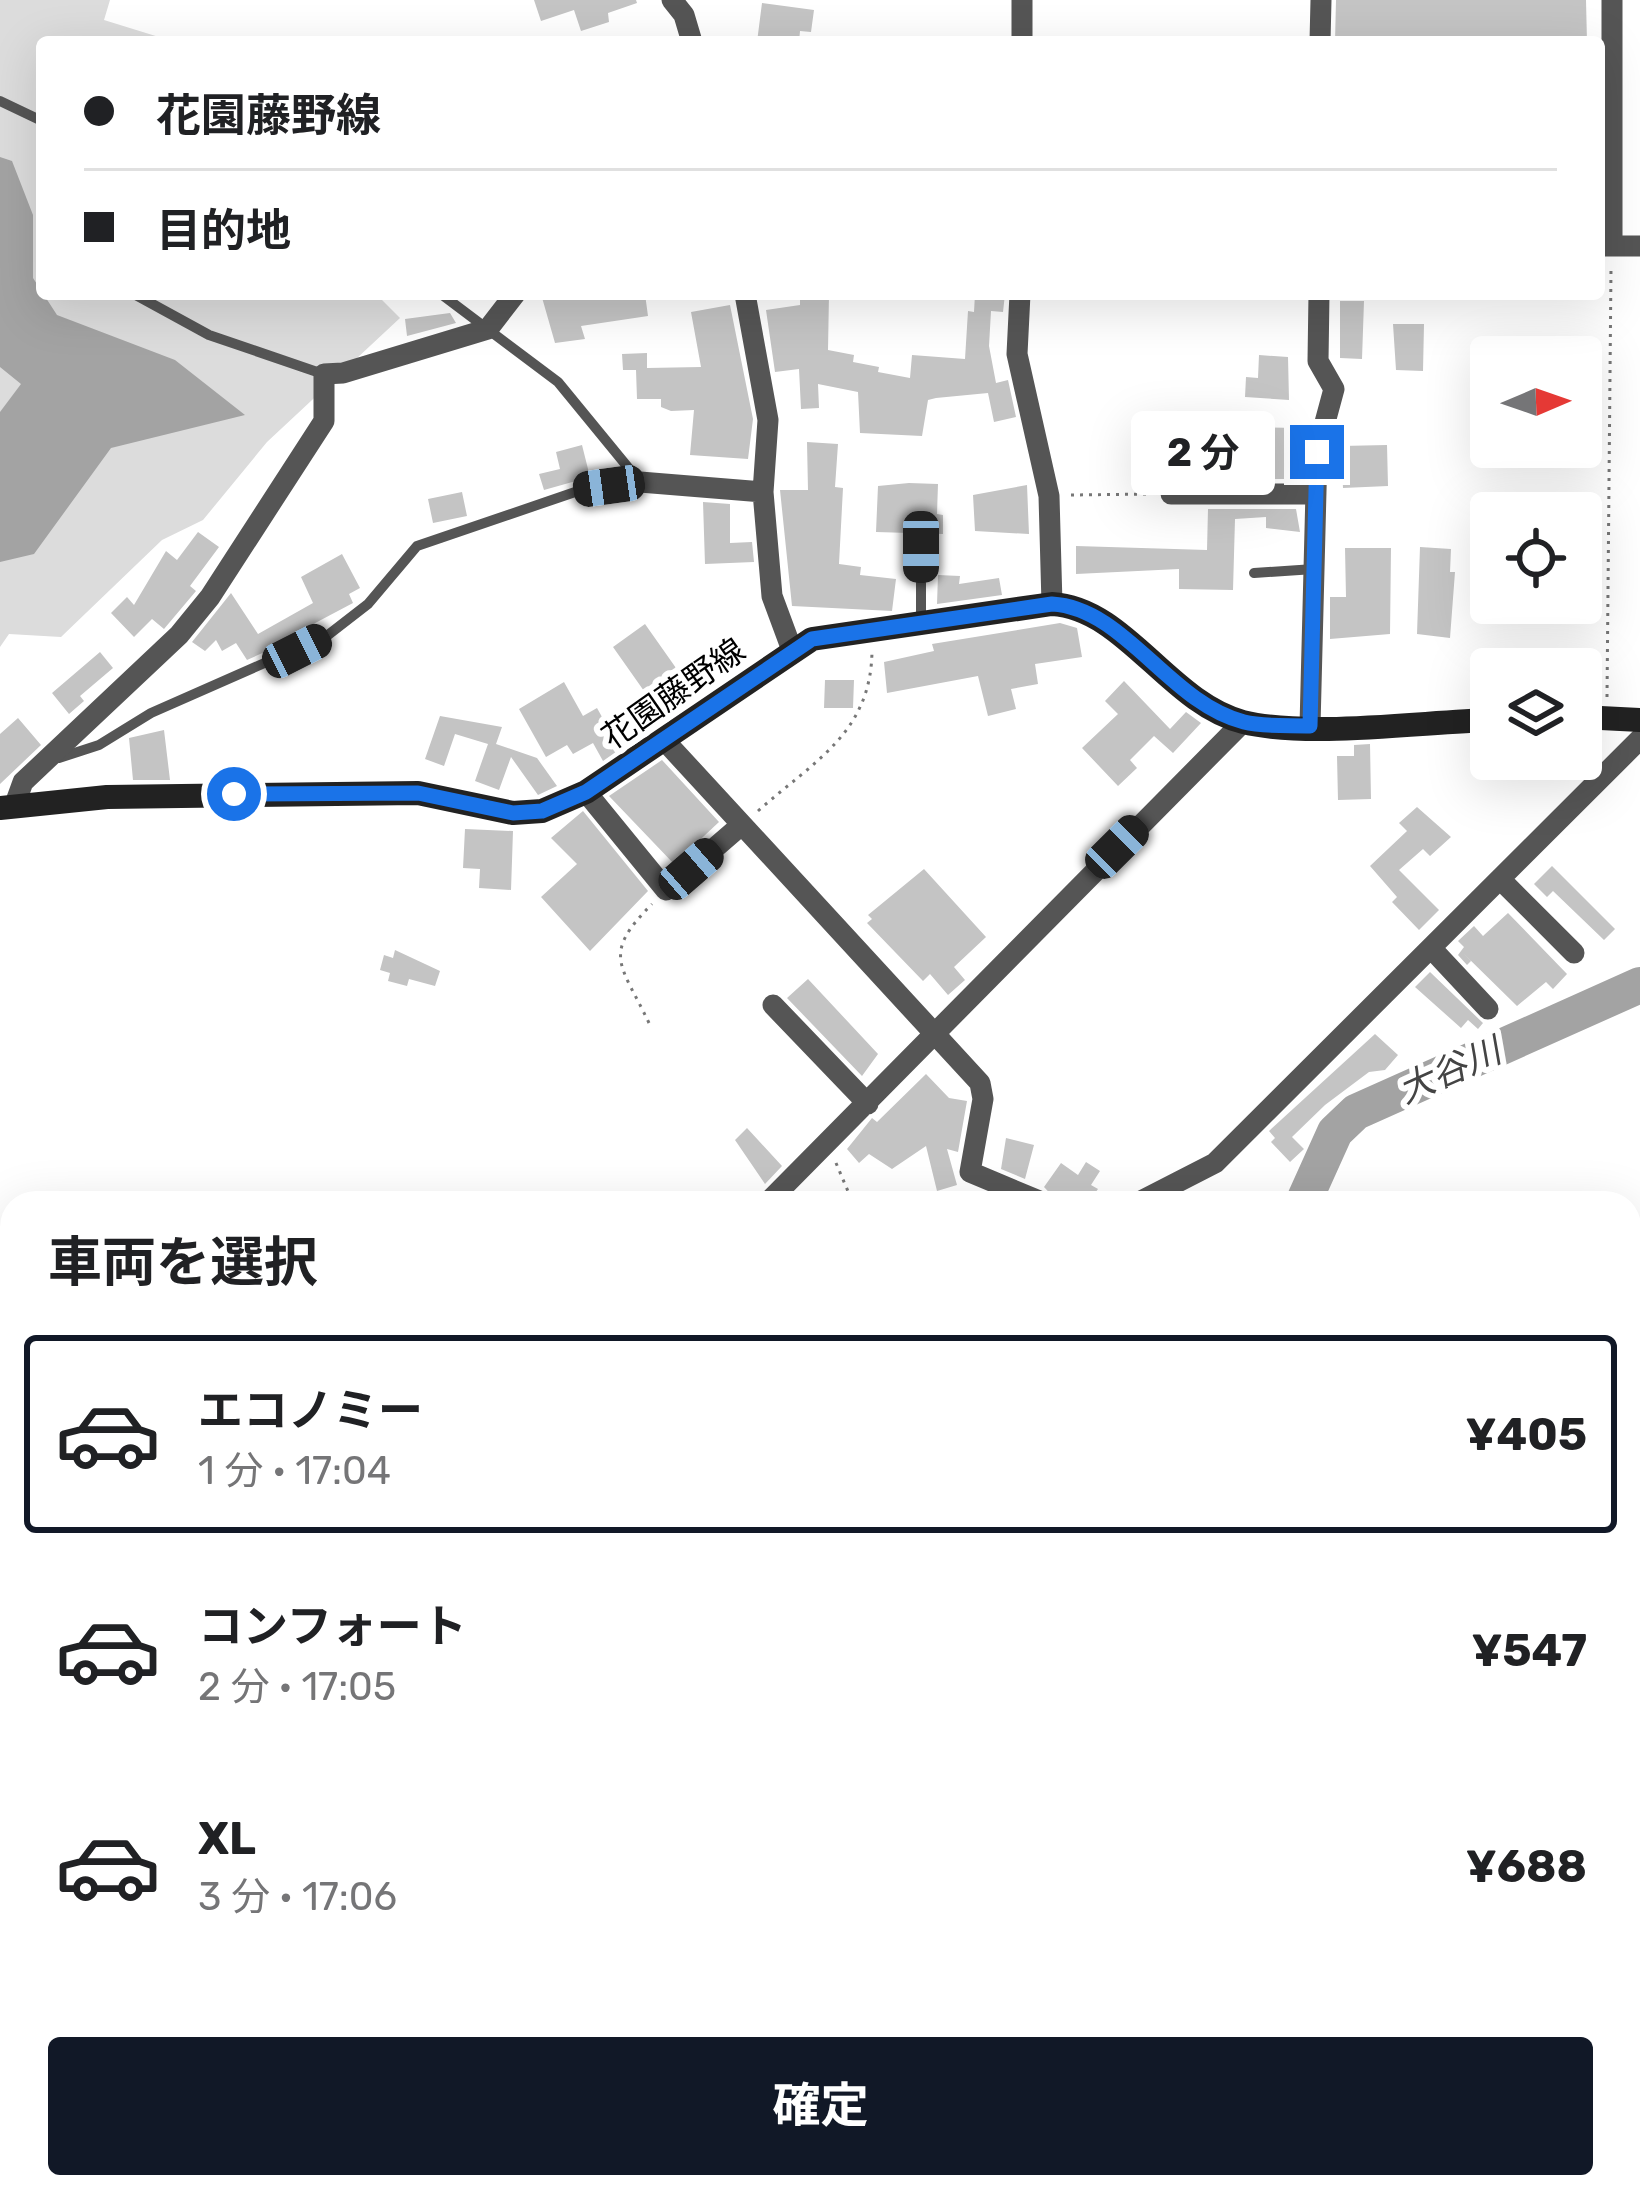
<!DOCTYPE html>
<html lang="ja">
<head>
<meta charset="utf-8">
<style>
  body { margin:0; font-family:Rubik,"Noto Sans JP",sans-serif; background:#f6f6f6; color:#202124; height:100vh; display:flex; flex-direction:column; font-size:45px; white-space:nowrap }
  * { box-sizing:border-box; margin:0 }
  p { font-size:39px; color:#757577 }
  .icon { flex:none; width:66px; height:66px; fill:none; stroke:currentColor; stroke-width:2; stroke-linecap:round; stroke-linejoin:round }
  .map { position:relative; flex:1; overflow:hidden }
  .side { position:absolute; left:0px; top:1191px; width:1641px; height:1008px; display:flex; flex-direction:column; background:#fff; border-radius:36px 36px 0 0; box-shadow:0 12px 48px #0002 }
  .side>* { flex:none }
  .banner { position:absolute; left:36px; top:36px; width:1569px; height:264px; border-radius:12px; box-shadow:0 12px 48px #0002; display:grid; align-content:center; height:264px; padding:0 48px; background:#fff }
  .needle { width:78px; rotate:88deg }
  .controls { position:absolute; left:1470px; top:336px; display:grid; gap:24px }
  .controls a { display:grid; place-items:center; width:132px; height:132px; border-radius:12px; background:#fff; box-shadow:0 12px 48px #0002; font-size:60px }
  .end { position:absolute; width:54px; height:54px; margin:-27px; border:15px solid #1a73e8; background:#fff; box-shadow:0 0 0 6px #fff }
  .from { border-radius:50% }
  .bubble { position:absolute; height:84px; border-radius:12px; background:#fff; box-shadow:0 12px 48px #0002; font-size:39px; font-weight:700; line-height:84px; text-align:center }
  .car { position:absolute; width:36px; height:72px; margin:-36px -18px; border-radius:15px; box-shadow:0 0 9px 3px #0007; background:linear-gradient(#222 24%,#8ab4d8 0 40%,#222 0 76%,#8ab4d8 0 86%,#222 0) }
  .banner b { display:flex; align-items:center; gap:42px; height:114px; font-size:45px }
  .banner b+b { border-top:3px solid #e0e0e0 }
  .banner i { width:30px; height:30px; background:#202124 }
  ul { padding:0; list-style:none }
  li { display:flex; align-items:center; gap:36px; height:198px; margin:0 24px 18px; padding:0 24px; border:6px solid transparent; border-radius:12px }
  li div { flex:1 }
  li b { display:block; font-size:45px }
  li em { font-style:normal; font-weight:700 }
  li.active { border-color:#111827 }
  li>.icon { width:108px; height:108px; stroke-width:1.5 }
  h2 { padding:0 48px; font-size:54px; line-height:144px }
  .cta { display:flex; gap:24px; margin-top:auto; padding:24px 48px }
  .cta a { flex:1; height:138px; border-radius:12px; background:#111827; color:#fff; font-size:48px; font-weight:700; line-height:138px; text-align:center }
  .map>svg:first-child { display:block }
  .green { fill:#dcdcdc }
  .water { fill:#a3a3a3 }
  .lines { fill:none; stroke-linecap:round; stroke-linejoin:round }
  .river { stroke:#a3a3a3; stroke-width:36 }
  .building { fill:#c4c4c4 }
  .path { stroke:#777; stroke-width:3; stroke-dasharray:3 6; stroke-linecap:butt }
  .lane { stroke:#555; stroke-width:10 }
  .street { stroke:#555; stroke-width:21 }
  .secondary { stroke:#222; stroke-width:24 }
  .route { stroke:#1a73e8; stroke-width:15 }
  .labels { text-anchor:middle; stroke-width:12; stroke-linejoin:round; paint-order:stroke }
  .street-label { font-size:33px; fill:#000; stroke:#fff }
  .water-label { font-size:36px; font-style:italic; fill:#444; stroke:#fff }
</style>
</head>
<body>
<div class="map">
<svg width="1640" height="2199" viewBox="0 0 1640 2199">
  <rect width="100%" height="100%" fill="#fff"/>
  <path class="green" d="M0 0H110L104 20 175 42H42V294H376L400 318 267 442 203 520 162 540 61 637 9 634 0 647Z
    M1629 2058 1640 2081V2199H376L366 2187H1629Z"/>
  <path class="water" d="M0 157 12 161 33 215V278L57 315 175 360 245 415 111 448 34 554 0 562V412L21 384 0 367Z"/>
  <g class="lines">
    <path class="river" d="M1303 1203 1335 1132 1356 1112 1640 985
      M0 1484 12 1479"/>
  </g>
  <path class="building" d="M534 0H636L637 3 608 13 609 22 581 31 574 10 541 21Z
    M1336 0H1586L1587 42H1335Z
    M762 3 814 10 811 32 800 31 799 42H757Z
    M541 294H645L648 316 581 326 585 339 555 343Z
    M800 294H829L828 350 854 355 853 362 879 367 878 372 910 378 912 355 965 359 968 311 974 312 975 294H1005L1003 312 991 311 989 346 996 383 1008 380 1016 417 994 422 988 393 936 398 928 400 922 436 860 433 858 392 818 384 819 408 801 409 799 369 775 372 766 310 800 305Z
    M1340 301H1364L1362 359 1340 358Z
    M730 305 753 419 748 459 690 455 694 410 671 411 661 407V399H637L636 370H623L622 354 647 353V368L701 367 691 312Z
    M450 313 456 323 407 336 405 319Z
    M1393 324H1424L1423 371 1396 370Z
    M1259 355 1288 357 1289 400 1245 397 1246 377 1258 378Z
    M1225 427 1298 428 1299 479H1198L1197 458H1213V448H1224Z
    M807 442 838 444 835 487 843 488 839 564 861 567 860 575 896 579 892 611 792 606 780 490H808Z
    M582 445 590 477 544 490 539 474 560 469 556 452Z
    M1387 445 1388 486 1343 488 1341 446Z
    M909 483 938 484 937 514 943 515V534L876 532 878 486Z
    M1027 485 1029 534 975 531 973 495Z
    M462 492 467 516 433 523 428 499Z
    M703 502 730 504V543L752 542 754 562 705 564Z
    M1208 509H1296L1300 532 1266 528V517L1235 519 1233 590 1179 589V569L1076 574V546L1207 550Z
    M198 532 219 547 190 586 196 591 164 629 152 619 134 637 111 613 127 597 134 605 166 551 177 560Z
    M1420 547 1451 549 1450 572H1455L1450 638 1417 634Z
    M1345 548H1391L1390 634 1330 639V597H1346Z
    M342 554 360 588 349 594 353 603 302 630 305 634 247 660 236 643 222 651 216 640 205 651 192 642 231 593 258 634 313 603 301 577Z
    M938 575 960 576 959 584 999 578 1002 595 937 604Z
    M1060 623 1077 628 1082 657 1035 664 1038 684 1011 689 1016 709 988 716 978 676 887 693 884 662 934 651 932 644Z
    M645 624 676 668 644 691 613 647Z
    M100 652 113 668 80 696 84 701 69 714 52 693Z
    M825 680H854L853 708H824Z
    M1124 681 1170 729 1186 712 1201 723 1173 753 1154 736 1130 760 1137 768 1118 786 1082 748 1118 714 1105 701Z
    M564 682 583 716 597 708 620 749 603 761 593 743 573 754 567 745 546 757 519 709Z
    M440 716 502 727 496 744 537 758 557 786 538 795 511 757 499 790 475 781 488 744 455 734 444 766 425 759Z
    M18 718 41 745 0 784V734Z
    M164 730 170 780H133L129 738Z
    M1370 744 1371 799 1338 800 1337 756H1354V745Z
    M662 760 719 822 674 864 609 796Z
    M1417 807 1451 837 1430 856 1423 849 1399 870 1439 910 1419 930 1392 902 1397 897 1370 866 1407 831 1399 823Z
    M583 811 648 891 590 951 541 897 577 864 551 838Z
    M465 829 513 831 511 890 479 888 480 869 463 868Z
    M1552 866 1615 929 1604 940 1553 891 1547 897 1534 884Z
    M924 869 986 937 954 967 965 980 948 995 930 974 923 981 867 923 872 919 868 915Z
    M1508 913 1567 974 1553 989 1546 982 1517 1006 1463 953 1471 961 1467 965 1458 955 1464 947 1458 941 1474 926 1483 936Z
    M395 950 440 971 435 986 409 979 407 986 388 981 390 973 380 970 384 955 393 958Z
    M1430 972 1483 1023 1478 1029 1468 1020 1461 1028 1415 987Z
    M808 979 878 1054 862 1076 787 998Z
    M1375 1034 1398 1055 1385 1070 1369 1072 1325 1105 1292 1137 1304 1149 1290 1162 1271 1142 1275 1138 1269 1131Z
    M926 1074 949 1098 967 1101 958 1152 947 1149 957 1185 937 1191 926 1146 892 1169 869 1154 859 1163 847 1149 872 1118 877 1122Z
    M747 1128 782 1166 765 1184 735 1140Z
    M1006 1138 1034 1145 1025 1179 1001 1169Z
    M1086 1162 1100 1171 1091 1185 1098 1189 1088 1203H1059L1044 1187 1061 1163 1078 1175Z"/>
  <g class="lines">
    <path class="path" d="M1071 495 1151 494
      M1607 697 1611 268
      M758 811C814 761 871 733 872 651
      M649 1023C621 964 601 955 652 904
      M836 1163 853 1203"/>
    <path class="lane" d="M0 101 42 121
      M134 294 209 335 323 374
      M1254 573 1314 569
      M921 622V547
      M59 758 99 745 151 713 328 635 368 604 417 546 578 491 640 482 558 382 441 294
      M607 2187 617 2199
      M993 2199 1011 2187"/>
    <path class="street" d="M672 0 684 15 692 42
      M1022 0V42
      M1320 42 1321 0
      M1599 246H1640
      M1612 246V0
      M745 294 768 420 763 492 772 596 792 650
      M1020 294 1017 354 1049 496 1052 604
      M640 482 763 492
      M1171 494H1316
      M1310 726 1317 452 1334 389 1318 361 1319 294
      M665 741 980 1083 983 1099 970 1172 1044 1203
      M586 792 666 890 739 827
      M15 804 23 782 179 635 210 597 324 421V374L343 373 488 329 515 294
      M1500 879 1574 953
      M1431 948 1488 1009
      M773 1005 868 1104
      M767 1203 1243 722
      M1137 1203 1215 1163 1640 739
      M1629 1379 1640 1382
      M1629 1475 1640 1478
      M1629 1542 1640 1511
      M1629 1621 1640 1648
      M1629 1850 1640 1844
      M1629 1926 1640 1949
      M0 2021 12 2008
      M1382 2199 1383 2187"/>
    <path class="secondary" d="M1581 717 1640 720
      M0 808 107 797 418 793 513 813 542 811 586 792 812 639 1052 604C1125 608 1169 703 1243 722 1307 738 1422 722 1491 720
      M0 1827 12 1839
      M335 2187 346 2199"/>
  </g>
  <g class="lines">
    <path class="route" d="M234 794 418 793 513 813 542 811 586 792 812 639 1052 604C1125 608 1169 703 1244 722 1264 727 1289 725 1310 726L1317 452"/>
  </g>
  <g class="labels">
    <g class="street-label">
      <text transform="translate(673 693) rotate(-35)" y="12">花園藤野線</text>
    </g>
    <g class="water-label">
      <text transform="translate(1449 1070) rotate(-24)" y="13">大谷川</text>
    </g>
  </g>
</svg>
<div class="controls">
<a><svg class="needle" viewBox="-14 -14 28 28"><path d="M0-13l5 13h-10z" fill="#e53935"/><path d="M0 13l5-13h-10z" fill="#757577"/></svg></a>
<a><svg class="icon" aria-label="locate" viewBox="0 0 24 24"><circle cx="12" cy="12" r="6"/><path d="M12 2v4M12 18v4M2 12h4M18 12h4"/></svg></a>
<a><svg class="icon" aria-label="layers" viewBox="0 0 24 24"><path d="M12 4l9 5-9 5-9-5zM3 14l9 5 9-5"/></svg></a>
</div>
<i class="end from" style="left:234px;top:794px"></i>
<i class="end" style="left:1317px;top:452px"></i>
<div class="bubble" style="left:1131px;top:411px;width:144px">2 分</div>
<i class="car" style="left:609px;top:486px;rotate:262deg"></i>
<i class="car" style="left:921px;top:547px;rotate:180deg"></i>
<i class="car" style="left:297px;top:651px;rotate:63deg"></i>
<i class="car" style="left:1117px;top:847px;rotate:45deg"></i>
<i class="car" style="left:691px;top:869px;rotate:49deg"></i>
<div class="banner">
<b><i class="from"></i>花園藤野線</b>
<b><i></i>目的地</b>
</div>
<section class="side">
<h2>車両を選択</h2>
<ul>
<li class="active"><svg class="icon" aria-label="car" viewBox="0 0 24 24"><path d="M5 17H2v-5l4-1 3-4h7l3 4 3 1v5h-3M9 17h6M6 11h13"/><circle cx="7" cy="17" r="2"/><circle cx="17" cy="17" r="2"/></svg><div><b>エコノミー</b><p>1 分 · 17:04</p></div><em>¥405</em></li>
<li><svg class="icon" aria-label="car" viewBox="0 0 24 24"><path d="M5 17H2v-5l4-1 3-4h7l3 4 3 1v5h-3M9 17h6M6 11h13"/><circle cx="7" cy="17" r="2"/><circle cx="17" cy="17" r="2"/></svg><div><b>コンフォート</b><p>2 分 · 17:05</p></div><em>¥547</em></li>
<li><svg class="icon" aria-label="car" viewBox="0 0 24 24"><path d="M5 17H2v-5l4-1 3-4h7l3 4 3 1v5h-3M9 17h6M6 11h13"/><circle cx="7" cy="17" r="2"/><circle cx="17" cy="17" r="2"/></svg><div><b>XL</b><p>3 分 · 17:06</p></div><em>¥688</em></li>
</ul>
<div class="cta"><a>確定</a></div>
</section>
</div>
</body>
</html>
